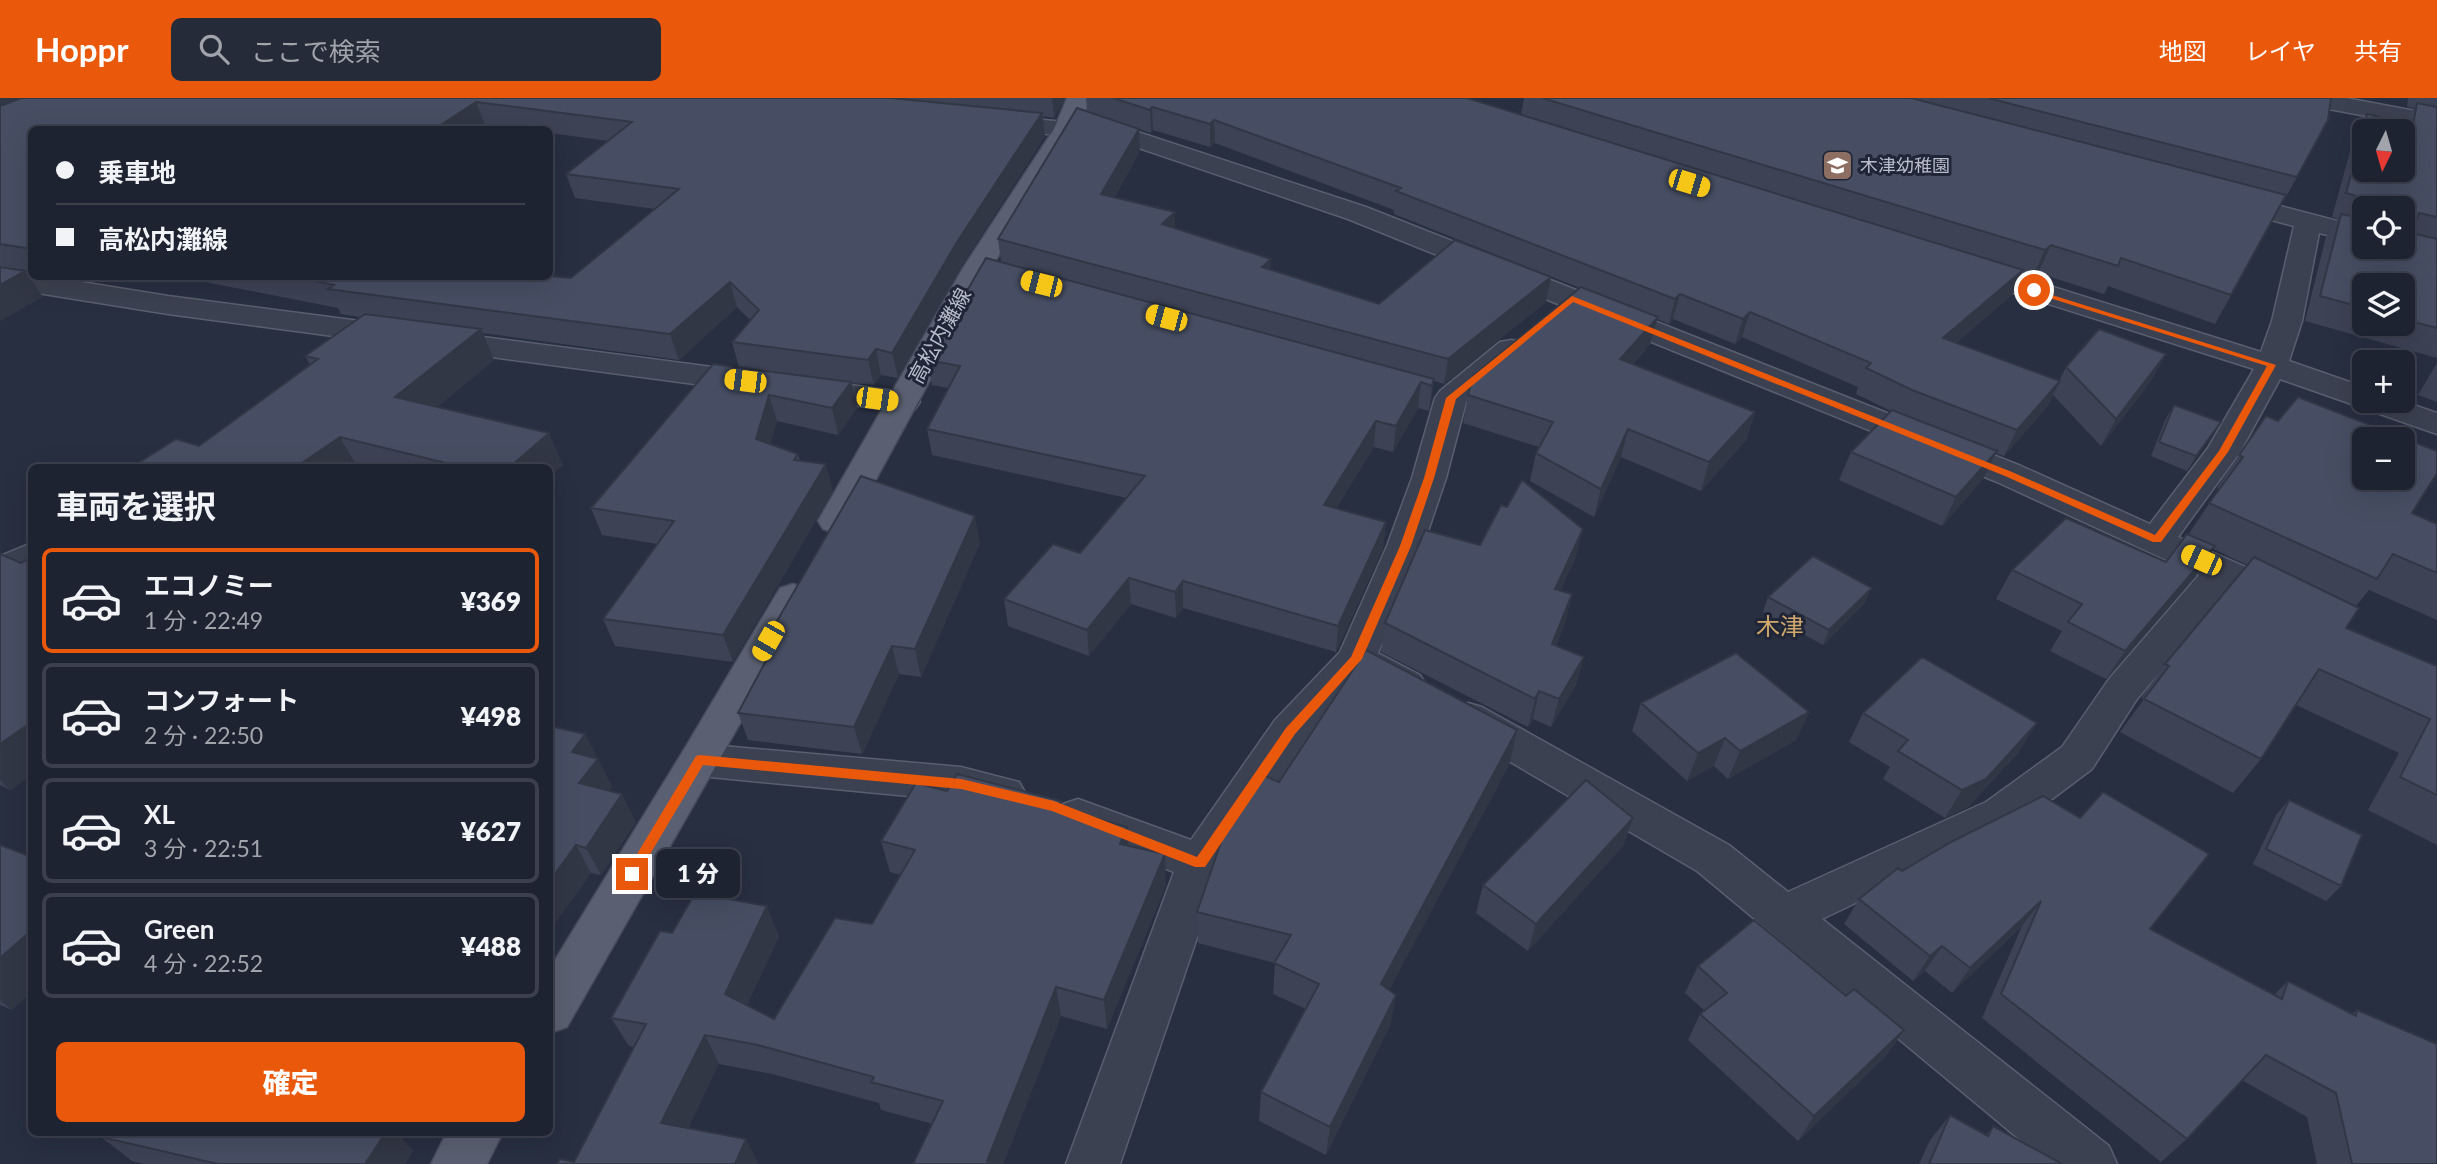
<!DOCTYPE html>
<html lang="ja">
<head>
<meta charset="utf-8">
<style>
  body { margin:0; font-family:Lato,"Noto Sans JP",sans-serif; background:#262b39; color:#f1f3f6; height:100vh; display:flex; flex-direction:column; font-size:26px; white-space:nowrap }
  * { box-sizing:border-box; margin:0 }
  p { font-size:23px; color:#a1a4ab }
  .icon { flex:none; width:38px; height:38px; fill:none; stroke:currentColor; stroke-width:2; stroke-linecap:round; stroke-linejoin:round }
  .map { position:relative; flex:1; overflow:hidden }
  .side { position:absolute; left:28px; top:366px; width:525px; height:672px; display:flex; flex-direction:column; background:#1e2331; border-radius:10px; box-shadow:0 7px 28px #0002,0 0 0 2px #3c404d }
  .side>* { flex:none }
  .hud { position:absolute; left:28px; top:28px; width:525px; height:154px; border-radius:10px; box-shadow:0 7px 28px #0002,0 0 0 2px #3c404d; display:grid; align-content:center; height:154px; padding:0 28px; background:#1e2331 }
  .needle { width:46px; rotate:185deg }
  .fabs { position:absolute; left:2352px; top:21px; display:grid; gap:14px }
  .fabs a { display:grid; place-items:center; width:63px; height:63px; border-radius:10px; background:#1e2331; box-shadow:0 7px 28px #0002,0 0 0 2px #3c404d; font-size:35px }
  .end { position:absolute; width:32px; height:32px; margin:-16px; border:9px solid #ea580c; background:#fff; box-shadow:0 0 0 4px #fff }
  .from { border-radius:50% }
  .bubble { position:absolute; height:49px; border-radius:10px; background:#1e2331; box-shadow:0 7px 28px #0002,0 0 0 2px #3c404d; font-size:23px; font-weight:800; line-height:49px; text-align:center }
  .car { position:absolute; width:21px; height:42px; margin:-21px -10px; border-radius:9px; box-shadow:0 0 5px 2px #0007; background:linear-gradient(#f5c518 24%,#345 0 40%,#f5c518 0 76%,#345 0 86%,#f5c518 0) }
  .hud b { display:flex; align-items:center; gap:24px; height:66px; font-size:26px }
  .hud b+b { border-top:2px solid #3c404d }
  .hud i { width:18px; height:18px; background:#f1f3f6 }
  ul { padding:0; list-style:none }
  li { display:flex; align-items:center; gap:21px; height:105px; margin:0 14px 10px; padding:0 14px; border:4px solid #3c404d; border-radius:10px }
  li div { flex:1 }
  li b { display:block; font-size:26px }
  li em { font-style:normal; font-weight:800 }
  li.selected { border-color:#ea580c }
  li>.icon { width:63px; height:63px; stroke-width:1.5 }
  h2 { padding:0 28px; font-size:32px; line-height:84px }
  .cta { display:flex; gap:14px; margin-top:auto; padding:14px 28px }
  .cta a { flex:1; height:80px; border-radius:10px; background:#ea580c; color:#fff; font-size:28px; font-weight:800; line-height:80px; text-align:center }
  header { display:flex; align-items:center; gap:42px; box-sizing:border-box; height:98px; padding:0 35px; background:#ea580c; color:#fff }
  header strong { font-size:33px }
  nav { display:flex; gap:38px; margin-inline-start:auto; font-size:24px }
  .search { width:490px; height:63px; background:#262b39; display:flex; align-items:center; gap:18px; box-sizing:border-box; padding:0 24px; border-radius:10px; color:#a1a4ab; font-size:26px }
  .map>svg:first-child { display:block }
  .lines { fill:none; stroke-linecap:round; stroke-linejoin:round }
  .minor-casing { stroke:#5a5f6f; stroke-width:3 }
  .major-casing { stroke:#464a5b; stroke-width:3 }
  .minor { fill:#3c4151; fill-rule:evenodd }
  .major { fill:#5a6071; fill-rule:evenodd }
  .wall { fill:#3d4355; fill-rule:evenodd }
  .shaded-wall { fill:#323745 }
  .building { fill:#474e63; stroke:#323745; stroke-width:2; fill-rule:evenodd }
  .route { fill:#ea580c }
  .labels { text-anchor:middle; stroke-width:6; stroke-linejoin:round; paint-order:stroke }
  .far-poi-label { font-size:18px; fill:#b9bdcb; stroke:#202637; text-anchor:start }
  .street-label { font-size:21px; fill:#b9bdcb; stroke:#202637 }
  .quarter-label { font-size:24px; fill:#d2a96d; stroke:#202637 }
</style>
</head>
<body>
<header>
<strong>Hoppr</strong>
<div class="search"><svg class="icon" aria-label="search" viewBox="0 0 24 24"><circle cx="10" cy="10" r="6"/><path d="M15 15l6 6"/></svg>ここで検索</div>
<nav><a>地図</a><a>レイヤ</a><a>共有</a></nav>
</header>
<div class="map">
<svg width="2437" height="1066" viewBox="0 0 2437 1066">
  <rect width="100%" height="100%" fill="#282f41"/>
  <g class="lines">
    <defs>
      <path id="minor" d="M2295 0H2346L2437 17V31L2307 7 2299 5Z
        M990 17 1066 24 1075 26 1078 31 1075 36 1066 38 981 29 978 24 981 19Z
        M1089 18 1366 109 2021 368 2150 426 2208 350 2254 271 1957 177 1953 171 1957 165 1967 162 1977 165 2261 254 2272 223 2294 128 2218 108 2214 102 2218 96 2227 94 2364 130V146L2319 135 2302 223 2289 263 2364 289V303H2402L2437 315V336L2280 281 2240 354 2178 439 2297 492 2303 501 2297 510 2284 514 2229 491 2137 601 2092 671 2016 728 1822 821 2109 1048 2117 1066H2049L1697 773 1454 631 1448 620 1454 609 1468 605 1482 609 1729 747 1788 794 1986 704 2062 649 2109 581 2199 477 1997 384 1348 121 1080 30 1077 25 1080 20Z
        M0 171 168 198 904 294 915 297 920 304 915 311 904 314 168 216 0 189Z
        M1511 242 1522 244 1526 251 1466 304 1446 380 1423 448 1378 555 1420 577 1426 587 1420 597 1406 602 1361 581 1305 644 1220 772 1120 1066H1066L1174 774 1063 730 1056 718 1063 706 1078 701 1191 742 1275 622 1340 554 1387 448 1412 380 1435 300 1440 293 1500 244Z
        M32 445V473L0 486V458Z
        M700 646 961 669 1019 684 1026 696 1019 708 1004 713 961 703 700 678 685 674 679 662 685 650Z"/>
      <path id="major" d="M1067 0H1091L1078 31 991 170 849 431 836 435 823 431 818 423 963 170 1054 31Z
        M793 486 806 490 812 499 567 929 550 935V870L685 650 780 490Z
        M447 1034H503L487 1066H431Z"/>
    </defs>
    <use href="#minor" class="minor-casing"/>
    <use href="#major" class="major-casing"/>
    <use href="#minor" class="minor"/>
    <use href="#major" class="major"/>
  </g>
  <path class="wall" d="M0 0H1065L1054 20 1043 18 1045 38 961 169 898 280 881 277 874 287 852 285 857 310 838 337 777 323 770 346 798 356 800 362 833 393 733 564 615 548 603 521 657 446 602 437 591 410 739 269 732 244 750 222 737 209 679 262 483 235 494 262 437 309 563 367 550 369H132L199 348 310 267 305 258 361 219 341 216 338 210 174 178H550L571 180 655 111 575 100 566 76 608 43 550 35V32H521L485 27 478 32H32V173L0 169Z
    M1086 0H1467L1521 17 1524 0H2331L2297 79 2215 226 2108 188 2104 196 2038 175 2032 180 2021 177 2012 197 1956 245 2059 283 2066 269 2166 256 2151 283 2101 348 2053 297 2047 309 2004 358 1996 355 1983 381 1942 428 1839 382 1851 354 1891 313 1856 296 1858 289 1742 239 1735 246 1673 221 1669 226 1657 221 1650 246 1633 266 1755 314 1746 342 1701 393 1621 359 1594 419 1530 383 1536 355 1539 349 1463 325 1468 297 1580 190 1394 116V112L1215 45 1210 49 1153 32 1151 35 1139 31 1140 53 1114 100 1175 114V131L1271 171 1379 206 1551 179 1546 204 1444 286 1434 283 1429 313 1418 310 1393 354 1374 349 1336 410 1386 424 1383 450 1336 554 1183 510 1176 520 1131 506 1089 558 1008 528 1004 501 1080 455 1127 400 932 357 927 331 948 290 932 287 927 262 1001 164 998 141 1087 13Z
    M2408 0H2437V260L2305 223 2326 139 2338 121 2332 119 2354 39 2367 16 2405 25 2414 10 2407 9ZM2364 110H2403L2364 149ZM2364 187H2403V226H2364Z
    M2437 265V304L2418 297Z
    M2174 307 2221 324 2187 373 2151 358 2165 322Z
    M2239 357 2412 415 2437 426V522L2369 492 2356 508 2346 530 2437 568V747L2368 712 2399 655 2296 607 2261 661 2233 695 2120 634 2144 601 2141 600 2165 566 2247 467 2213 451 2196 477 2106 581 2050 553 2062 533 1996 501 2012 472 2166 464 2188 437 2219 391 2217 390Z
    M980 445 921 579 899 576 862 656 748 642 738 615 770 554 766 542Z
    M1480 447 1576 459 1560 493 1572 496 1565 525 1556 548 1584 559 1576 587 1551 629 1533 621 1528 629 1381 554 1385 525Z
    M0 456 21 465 32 459V677L10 692 0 687Z
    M1768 499 1865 505 1823 547 1763 514Z
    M1641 605 1809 614 1796 642 1728 681 1714 668 1687 683 1632 633Z
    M1863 615 2019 654 1968 709 1945 720 1883 681 1890 669 1849 644Z
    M1517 632 1510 665 1389 892 1396 897 1390 927 1326 1057 1259 1023 1261 994 1306 911 1273 896 1275 865 1198 845 1197 814 1279 684Z
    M585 636 612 689 609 693 636 724 601 777 591 775 550 832Z
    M947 693 1061 703 1062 711 1127 729 1129 748 1166 787 1107 931 1061 918 1003 1066H913L933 1026 881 1012 879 1005 772 976 719 966 574 1064 634 949 629 948 611 920 672 835 779 838 747 907 774 921 872 826 901 777 890 774 881 743Z
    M2289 702 2341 788 2326 803 2253 766 2276 717Z
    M1633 720 1623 748 1528 853 1476 815 1483 787Z
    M1951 744 2150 831 2274 897 2288 883 2352 916 2357 912 2437 1066H2317L2307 1019 2242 982 2187 1041 2161 1064 1982 920 2022 828 1952 895 1925 873 1913 883 1844 826 1859 801Z
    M0 747 29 758 12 912 0 907Z
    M1698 868 1846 898 1904 932 1886 958 1798 1043 1688 942 1700 916 1705 913 1685 895Z
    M1950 1017 1986 1037 1993 1028 2062 1066H1919L1930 1042Z
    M105 1034H407L402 1041 413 1053 405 1066H144L132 1063 101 1039Z"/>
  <path class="shaded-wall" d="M0 0H38L0 15Z
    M1052 0H1065L1054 20Z
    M476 4 485 27 478 32H433Z
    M1152 9 1153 32 1151 35 1150 12Z
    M1042 15 1045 38 961 169 898 280 892 255 957 144Z
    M1214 22 1215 45 1210 49V26Z
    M1139 31 1140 53 1102 120 1101 96Z
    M1175 114V138L1162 126Z
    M2416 123 2403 143V125Z
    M2051 147 2038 175 2032 180 2045 152Z
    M1271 161 1270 185 1262 169Z
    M2023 172 2012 197 1932 265 1943 240Z
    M25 173 43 199 0 223V187Z
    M1551 179 1546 204 1444 286 1448 261Z
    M730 184 737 209 679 262 670 236Z
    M1680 196 1673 221 1669 226 1675 201Z
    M1750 214 1742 239 1735 246 1743 221Z
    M1658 219 1650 246 1613 288 1620 261Z
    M481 231 494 262 411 330 395 299Z
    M876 251 881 277 874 287 868 262Z
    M2166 256 2151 283 2101 348 2116 321Z
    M1434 281 1431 307 1429 313 1432 288Z
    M2060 283 2047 309 2004 358 2017 332Z
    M851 284 857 310 838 337 832 310Z
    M1421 284 1418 310 1393 354 1396 328Z
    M769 297 777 323 764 368 756 341Z
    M1755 314 1746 342 1701 393 1709 364Z
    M1376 323 1374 349 1322 434 1324 407Z
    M2221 324 2211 339 2187 373 2196 358Z
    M1628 331 1621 359 1594 419 1601 391Z
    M549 335 563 367 550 379V369H510Z
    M340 339 357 369H296Z
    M1997 353 1983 381 1942 428 1956 399Z
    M826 366 833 393 733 564 723 537Z
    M975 418 980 445 921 579 915 551Z
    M1386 424 1383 450 1336 554 1338 528Z
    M1583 431 1576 459 1548 520 1555 491Z
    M2215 448 2196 477 2106 581 2125 553Z
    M1129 480 1131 506 1089 558 1087 532Z
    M1183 483V510L1176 520 1175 494Z
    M1872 490 1865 505 1823 547 1829 532Z
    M1572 496 1565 525 1545 574 1552 546Z
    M892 548 899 576 862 656 854 629Z
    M1584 559 1576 587 1551 629 1559 601Z
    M1539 593 1533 621 1528 629 1535 601Z
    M1809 614 1796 642 1728 681 1740 653Z
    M32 624V677L10 692 0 682V646Z
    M2037 625 2019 654 1968 709 1945 720 1962 692Z
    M1517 632 1510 665 1376 917 1381 886Z
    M585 636 612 689 594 713 579 685 572 654Z
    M1725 640 1714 668 1687 683 1698 655Z
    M622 696 636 724 601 777 586 750Z
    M1633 720 1623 748 1528 853 1536 826Z
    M1127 729 1130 759 1120 746Z
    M576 747 591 775 550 832V783Z
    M1165 756 1166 787 1107 931 1104 902Z
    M2041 803 2022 828 1952 895 1970 870Z
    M767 808 779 838 739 925 725 896Z
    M32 832V894L12 912 0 902V860Z
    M1942 848 1925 873 1913 883 1930 858Z
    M1056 889 1061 918 1003 1066H988L987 1063Z
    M1396 897 1390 927 1326 1057 1330 1029Z
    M1904 932 1886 958 1798 1043 1814 1018Z
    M705 937 719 966 678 1052 661 1025Z
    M382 1034H407L402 1041 413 1053 405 1066H365Z
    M746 1041 759 1066H735Z"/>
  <path class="building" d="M21 0H891L1042 15 957 144 892 255 876 251 868 262 732 244 759 212 730 184 670 236 328 191 334 187 290 178H550L571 180 679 91 566 76 632 24 476 4 433 32H32V151L0 146V8Z
    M1113 0H1467L2023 172 1943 240 2060 283 2017 332 1912 292 1866 270 1871 265 1750 214 1743 221 1680 196 1675 201 1396 93 1401 90 1214 22 1210 26 1152 9 1150 12Z
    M1542 0H1911L2286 97 2231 197 2121 160 2118 168 2051 147 2045 152Z
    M1988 0H2331L2328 22 2297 79Z
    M2417 5 2437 9V119L2419 115 2416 123 2403 125V110H2381V105L2346 95 2367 16 2413 27ZM2364 33H2403V72H2364Z
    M1077 10 1139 31 1101 96 1175 114 1162 126 1271 161 1262 169 1379 206 1455 142 1551 179 1448 261 998 141Z
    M2341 116 2364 121V149H2403V126L2408 134 2437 141V230L2403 221V187H2364V210L2320 198Z
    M986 160 1434 281 1432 288 1421 284 1396 328 1376 323 1324 407 1386 424 1338 528 1183 483 1175 494 1129 480 1087 532 1004 501 1053 446 1080 455 1145 378 927 331 960 268 927 262Z
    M0 169 25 173 0 187Z
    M1581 189 1658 219 1620 261 1755 314 1709 364 1628 331 1601 391 1536 355 1553 324 1468 297 1473 278Z
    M365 216 481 231 395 299 549 335 510 369H462L340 339 296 369H132L176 341 199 348 318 261 305 258Z
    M2099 231 2166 256 2116 321 2066 269Z
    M713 266 851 284 832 310 769 297 756 341 798 356 794 362 826 366 723 537 603 521 674 423 591 410Z
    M2298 299 2437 353V375L2412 415 2437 426V475L2393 456 2377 481 2209 405 2243 359 2239 357 2266 318 2278 323ZM2364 341H2403V380H2364Z
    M2174 307 2221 324 2196 358 2159 344Z
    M1892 312 1997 353 1956 399 1851 354Z
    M861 378 975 418 915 551 892 548 854 629 738 615 776 544 766 542Z
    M1522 382 1583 431 1555 491 1572 496 1552 546 1584 559 1559 601 1539 593 1535 601 1385 525 1425 432 1480 447 1501 407 1507 409Z
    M2066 420 2166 464 2187 436 2215 448 2125 553 2068 524 2082 506 2012 472Z
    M0 456 21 465 32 459V624L0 646Z
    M1813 458 1872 490 1829 532 1768 499Z
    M2254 459 2359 510 2346 530 2437 568V697L2400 679 2430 621 2319 571 2261 661 2144 601 2169 568 2165 566Z
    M1366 552 1517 632 1381 886 1396 897 1330 1029 1261 994 1319 886 1274 865 1291 837 1197 814 1222 741 1265 678 1279 684Z
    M1736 555 1809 614 1740 653 1725 640 1698 655 1641 605Z
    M1922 559 2037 625 1986 681 1962 692 1898 653 1908 642 1863 615Z
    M550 628 585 636 572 654 598 661 579 685 622 696 586 750 576 747 550 783Z
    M957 676 1061 703 1058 710 1127 729 1120 746 1165 756 1104 902 1056 889 987 1063 997 1066H913L943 1003 871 984 874 979 758 947 705 937 661 1025 746 1041 735 1066H557L560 1061 574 1064 646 926 611 920 660 833 672 835 695 795 767 808 725 896 774 921 835 820 872 826 915 752 881 743 916 685 947 693Z
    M1586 682 1633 720 1536 826 1483 787Z
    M2103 694 2209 756 2150 831 2282 901 2288 883 2356 918 2357 912 2437 946V1066H2352L2336 995 2266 957 2187 1041 2001 896 2041 803 1970 870 1942 848 1930 858 1859 801 1898 770 1902 773 1951 744 2043 698 2080 720Z
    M2289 702 2362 737 2341 788 2266 751Z
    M0 747 29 758 32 756V832L0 860Z
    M1754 822 1846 898 1854 891 1904 932 1814 1018 1700 916 1727 895 1698 868Z
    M1950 1017 1988 1038 1993 1028 2062 1066H1929Z
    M105 1034H386L365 1066H218L101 1039Z"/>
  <path class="route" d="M2030 190 2276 267 2228 354 2161 444H2153L2005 378 1573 204 1456 301 1434 380 1411 448 1362 561 1295 636 1205 769H1195L1052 713 961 691 703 667 636 780H627L625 776 696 658 700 657 961 681 1054 703 1197 759 1286 630 1351 559 1400 448 1424 380 1446 300 1572 198 2012 374 2155 437 2219 353 2267 268 2030 194Z"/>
  <defs>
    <symbol id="school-square" viewBox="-11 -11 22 22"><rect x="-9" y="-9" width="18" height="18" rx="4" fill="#8d6e63" stroke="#202637"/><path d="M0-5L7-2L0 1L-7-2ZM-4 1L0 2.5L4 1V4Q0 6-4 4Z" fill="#fff"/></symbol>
  </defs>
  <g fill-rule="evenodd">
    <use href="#school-square" x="1820" y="50" width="35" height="35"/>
  </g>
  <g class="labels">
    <g class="far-poi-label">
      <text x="1860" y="74">木津幼稚園</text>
    </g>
    <g class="street-label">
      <text transform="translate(940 238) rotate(-61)" y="7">高松内灘線</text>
    </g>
    <g class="quarter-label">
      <text x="1780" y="537">木津</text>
    </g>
  </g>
</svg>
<div class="fabs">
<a><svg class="needle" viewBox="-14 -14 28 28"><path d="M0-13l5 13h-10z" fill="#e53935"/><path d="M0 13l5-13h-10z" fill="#a1a4ab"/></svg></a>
<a><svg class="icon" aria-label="locate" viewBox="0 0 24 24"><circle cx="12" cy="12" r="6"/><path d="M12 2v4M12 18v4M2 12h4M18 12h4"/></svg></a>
<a><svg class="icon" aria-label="layers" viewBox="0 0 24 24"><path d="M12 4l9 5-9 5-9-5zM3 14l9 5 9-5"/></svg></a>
<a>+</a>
<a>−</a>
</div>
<i class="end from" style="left:2034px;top:192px"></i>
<i class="end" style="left:632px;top:776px"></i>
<div class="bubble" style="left:656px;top:751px;width:84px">1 分</div>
<i class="car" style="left:1689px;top:85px;rotate:107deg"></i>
<i class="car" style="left:1041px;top:186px;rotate:284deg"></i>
<i class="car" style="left:1166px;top:220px;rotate:285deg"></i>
<i class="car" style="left:745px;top:283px;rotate:277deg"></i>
<i class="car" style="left:877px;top:301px;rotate:98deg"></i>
<i class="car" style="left:2201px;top:462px;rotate:294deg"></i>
<i class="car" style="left:768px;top:543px;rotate:210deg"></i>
<div class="hud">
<b><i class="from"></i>乗車地</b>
<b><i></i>高松内灘線</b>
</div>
<section class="side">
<h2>車両を選択</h2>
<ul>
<li class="selected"><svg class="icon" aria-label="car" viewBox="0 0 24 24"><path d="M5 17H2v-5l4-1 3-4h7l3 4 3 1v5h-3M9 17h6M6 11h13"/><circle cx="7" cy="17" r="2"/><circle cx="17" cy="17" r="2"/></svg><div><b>エコノミー</b><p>1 分 · 22:49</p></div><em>¥369</em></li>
<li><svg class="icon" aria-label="car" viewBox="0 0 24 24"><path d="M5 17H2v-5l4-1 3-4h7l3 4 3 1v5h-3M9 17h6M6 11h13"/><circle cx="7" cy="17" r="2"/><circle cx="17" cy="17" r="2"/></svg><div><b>コンフォート</b><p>2 分 · 22:50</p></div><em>¥498</em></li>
<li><svg class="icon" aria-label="car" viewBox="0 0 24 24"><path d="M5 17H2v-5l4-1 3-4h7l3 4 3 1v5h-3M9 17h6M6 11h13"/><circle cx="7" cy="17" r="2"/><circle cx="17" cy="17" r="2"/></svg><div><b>XL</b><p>3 分 · 22:51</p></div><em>¥627</em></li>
<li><svg class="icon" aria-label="car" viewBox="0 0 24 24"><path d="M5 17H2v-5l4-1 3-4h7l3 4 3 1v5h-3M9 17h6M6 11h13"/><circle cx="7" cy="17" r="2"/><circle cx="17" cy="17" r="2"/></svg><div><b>Green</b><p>4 分 · 22:52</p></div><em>¥488</em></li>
</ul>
<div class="cta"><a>確定</a></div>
</section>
</div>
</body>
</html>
